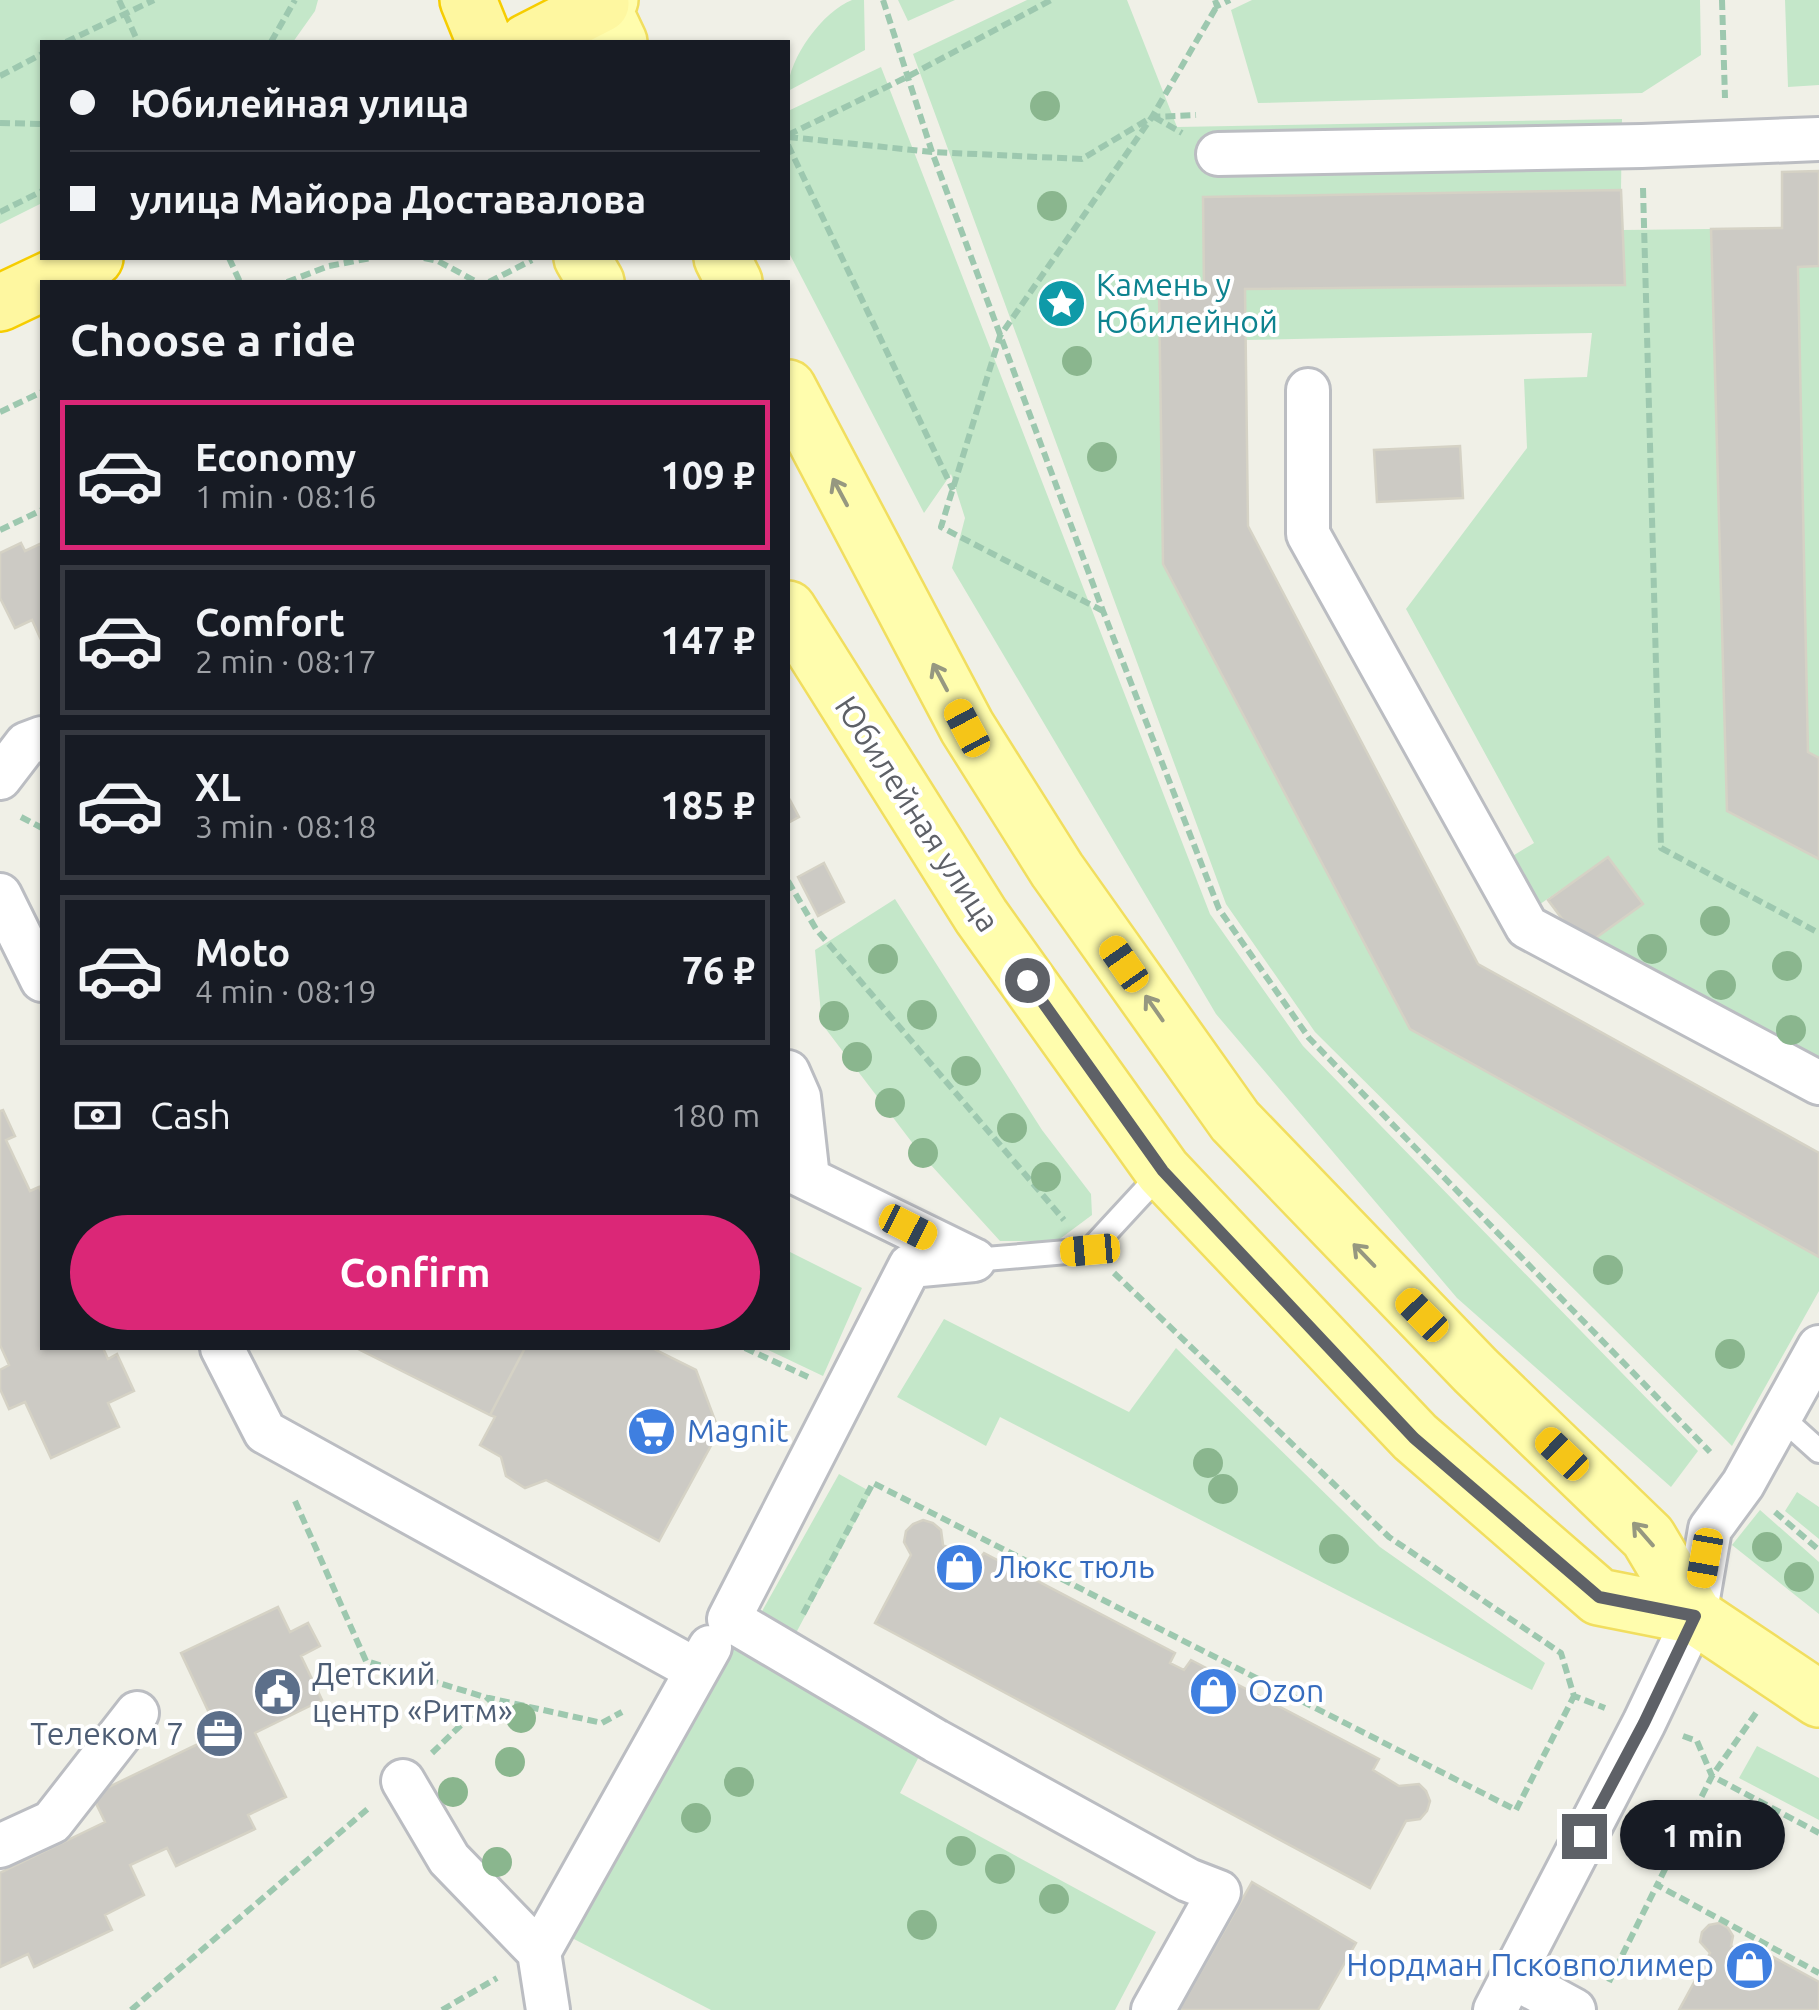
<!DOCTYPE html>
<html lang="en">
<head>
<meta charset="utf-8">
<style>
  body { margin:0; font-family:Ubuntu,sans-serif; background:#20242c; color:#f1f3f6; height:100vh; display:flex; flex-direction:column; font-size:38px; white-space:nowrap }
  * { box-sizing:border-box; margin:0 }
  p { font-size:32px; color:#9ea1a6 }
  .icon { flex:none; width:55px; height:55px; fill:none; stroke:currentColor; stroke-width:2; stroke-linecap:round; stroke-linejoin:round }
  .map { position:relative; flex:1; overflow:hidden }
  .drawer { position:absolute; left:40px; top:280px; width:750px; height:1070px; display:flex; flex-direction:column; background:#171b24; border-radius:0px; box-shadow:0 2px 8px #0004 }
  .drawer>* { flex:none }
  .hud { position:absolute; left:40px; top:40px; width:750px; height:220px; border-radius:0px; box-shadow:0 2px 8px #0004; display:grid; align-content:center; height:220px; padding:0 30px; background:#171b24 }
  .end { position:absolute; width:45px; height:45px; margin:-22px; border:12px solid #5e6167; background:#fff; box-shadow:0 0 0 5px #fff }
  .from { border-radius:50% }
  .bubble { position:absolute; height:70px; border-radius:35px; background:#171b24; box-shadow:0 2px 8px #0004; font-size:32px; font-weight:700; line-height:70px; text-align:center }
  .car { position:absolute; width:30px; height:60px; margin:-30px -15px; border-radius:12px; box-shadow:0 0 8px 2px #0007; background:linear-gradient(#f5c518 24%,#345 0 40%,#f5c518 0 76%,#345 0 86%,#f5c518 0) }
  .hud b { display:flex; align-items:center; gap:35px; height:95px; font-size:38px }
  .hud b+b { border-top:2px solid #363941 }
  .hud i { width:25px; height:25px; background:#f1f3f6 }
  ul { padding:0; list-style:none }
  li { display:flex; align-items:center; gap:30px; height:150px; margin:0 20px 15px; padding:0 10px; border:5px solid #363941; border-radius:0px }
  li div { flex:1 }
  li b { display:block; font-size:38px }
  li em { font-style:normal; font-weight:700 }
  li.active { border-color:#db2777 }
  li>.icon { width:90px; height:90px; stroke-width:1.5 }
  h2 { padding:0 30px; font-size:45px; line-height:120px }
  .pay { display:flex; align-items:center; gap:25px; height:110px; padding:0 30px; font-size:38px }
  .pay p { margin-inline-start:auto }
  .cta { display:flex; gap:20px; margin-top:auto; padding:20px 30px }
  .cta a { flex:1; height:115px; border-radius:60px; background:#db2777; color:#fff; font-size:40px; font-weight:700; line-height:115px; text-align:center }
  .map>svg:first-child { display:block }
  .green { fill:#c4e7c9 }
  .building { fill:#cccac4; stroke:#d5d2c5; stroke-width:2.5 }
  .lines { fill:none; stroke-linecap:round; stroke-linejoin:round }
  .service-casing { stroke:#bbbdc2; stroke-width:28 }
  .minor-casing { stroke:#bbbdc2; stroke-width:48 }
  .primary-casing { stroke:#f1de5f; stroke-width:60 }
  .trunk-casing { stroke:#f6cd01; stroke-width:60 }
  .path { stroke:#9dc8af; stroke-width:6; stroke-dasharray:10 5; stroke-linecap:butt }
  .service { stroke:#fff; stroke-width:22 }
  .minor { stroke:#fff; stroke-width:42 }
  .primary { stroke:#fffdad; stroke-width:55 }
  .trunk { stroke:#fef7a0; stroke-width:55 }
  .tree { fill:#8ab68e }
  .oneway { stroke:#969880 }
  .route { stroke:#5e6167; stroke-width:12 }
  .labels { text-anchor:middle; stroke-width:8; stroke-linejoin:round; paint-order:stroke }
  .culture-label { font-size:32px; fill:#0d838f; stroke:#fff; text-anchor:start }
  .street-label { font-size:32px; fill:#5e6167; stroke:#fff }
  .shop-label { font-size:32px; fill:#366cbe; stroke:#fff; text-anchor:start }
  .service-label { font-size:32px; fill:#4e5e75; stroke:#fff; text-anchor:start }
</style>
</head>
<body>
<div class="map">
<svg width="1819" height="2010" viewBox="0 0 1819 2010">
  <rect width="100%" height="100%" fill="#f0f0e7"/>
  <path class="green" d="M0 0H318L315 11 293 42H42V203L0 224Z
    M852 0H864L865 50 788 91C787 60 823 11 852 0Z
    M898 0H955L908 21Z
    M1027 0H1127L1177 127 1622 119 1621 190 1204 291 1159 293 1163 564 1410 1029 1819 1257V1291L1732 1446 1315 1032 1226 904 913 54Z
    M1252 0H1700L1701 55 1642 93 1258 103 1231 10Z
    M1785 0H1819V85L1788 87Z
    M881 67 1210 914 1303 1046 1698 1451 1671 1487 1457 1298 1216 1014 952 568 965 518 951 474 924 513 788 251V111Z
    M1711 229 1727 811 1819 859V1074L1583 947 1642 904 1608 857 1533 909 1506 860 1534 843 1406 609 1527 448 1524 379 1587 377 1592 333 1245 340V289L1624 285 1622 230Z
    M1819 266V758L1808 752 1798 267Z
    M895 899 1042 1130 1091 1194 1092 1215 1057 1241H1000L920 1153 822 1024 815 950Z
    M788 1251 862 1288 823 1376 764 1348H788Z
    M944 1319 1129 1412 1176 1348 1380 1547 1545 1663 1532 1690 1000 1417 986 1446 897 1397Z
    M839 1474 871 1492 796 1633 761 1613Z
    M1797 1492 1819 1507V1539L1785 1511Z
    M1760 1510 1819 1562V1614L1732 1545Z
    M736 1643 925 1745 900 1793 1156 1932 1115 2010H711L572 1938Z
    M1757 1746 1819 1778V1820L1739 1778Z"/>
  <path class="building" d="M1819 171V266L1798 267 1808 752 1819 758V859L1727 811 1711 229 1782 228V172Z
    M1621 190 1625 285 1245 289 1248 526 1478 964 1819 1153V1257L1410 1029 1163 564 1159 292 1204 291 1203 197Z
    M1460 446 1463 498 1377 502 1374 450Z
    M21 543 25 551 42 543V642L32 620 15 628 0 598V553Z
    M790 800 799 817 788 823V801Z
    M1608 857 1643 904 1583 947 1548 900Z
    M824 863 844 902 818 916 798 877Z
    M3 1110 15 1136 6 1140 30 1191 39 1187 42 1194V1348H103L108 1359 117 1354 134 1391 108 1403 119 1427 51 1458 25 1402 9 1409 0 1389V1370L9 1365 0 1345V1111Z
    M356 1348H525L490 1415Z
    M525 1348H652L696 1370 719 1431 659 1541 546 1480 525 1488 506 1476 501 1457 480 1445 495 1417 490 1415Z
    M923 1520 933 1523 941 1530 943 1545 977 1562 984 1553 1175 1653 1170 1663 1184 1670 1191 1660 1379 1759 1373 1770 1399 1786 1419 1784 1426 1791 1430 1801 1427 1811 1420 1819 1406 1821 1370 1888 875 1623 911 1555 904 1542 906 1531 913 1524Z
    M278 1607 290 1632 308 1623 320 1646 301 1656 322 1700 255 1733 286 1797 248 1815 255 1829 176 1866 167 1848 130 1865 144 1895 105 1915 112 1930 34 1967 28 1954 0 1967V1873L105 1822 92 1795 219 1734 181 1653Z
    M1252 1882 1356 1943 1318 2010H1179Z
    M1719 1923 1728 1928 1733 1936 1731 1946 1749 1955 1753 1946 1819 1982V2010H1679L1710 1953 1700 1942 1702 1932 1709 1925Z"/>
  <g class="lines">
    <defs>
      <path id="service" d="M974 1260 1090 1250 1163 1171
        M1780 1416 1819 1451"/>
      <path id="minor" d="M1218 154 1642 146 1819 139
        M1308 390V534L1527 927 1819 1083
        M0 778 26 744 42 738
        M0 895 42 980
        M788 1072 799 1097 808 1178
        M788 1169 974 1260
        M974 1260 910 1266 729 1619 936 1741 1188 1880 1219 1892 1153 2010
        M222 1348 265 1432 696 1670
        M403 1781 449 1859 539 1952 548 2010
        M0 1846 52 1822 137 1713
        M539 1952 710 1647
        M1513 1977 1574 2010
        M1495 2010 1644 1723 1695 1616 1710 1529 1743 1484 1819 1347"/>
      <path id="primary" d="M610 0 601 4 619 42
        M582 258 596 282
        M722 258 734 282
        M788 388 967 727 1057 870 1235 1121 1476 1371 1648 1537 1695 1616
        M788 609 981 916 1163 1171 1415 1437 1599 1597 1695 1616 1819 1699"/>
      <path id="trunk" d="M468 0 485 42
        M527 42 601 4 600 0
        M0 303 95 258"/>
    </defs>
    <use href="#service" class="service-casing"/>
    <use href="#minor" class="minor-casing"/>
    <use href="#primary" class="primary-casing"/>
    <use href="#trunk" class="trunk-casing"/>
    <path class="path" d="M119 0 138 42
      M883 0 932 152 1103 611 1219 909 1309 1038 1710 1452
      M1215 0 1217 6 1230 0
      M1722 0 1725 98
      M66 42 154 0
      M271 42 295 0
      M0 76 42 54
      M1154 117 1182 133
      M0 123 42 124
      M788 135 907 77 1051 0
      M788 137 932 152 1082 159 1152 117 1196 115
      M788 145 953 490
      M1643 188 1661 848 1819 933
      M0 212 42 191
      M229 258 240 282
      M424 258 438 261 477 282
      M287 282 329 266 371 258
      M489 282 532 260
      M0 412 42 392
      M0 530 42 510
      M1103 611 941 527 1000 336 1152 117 1217 6
      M21 817 42 828
      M788 881 816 929 1064 1220
      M1114 1273 1389 1537 1561 1653 1574 1696 1605 1708
      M745 1348 808 1377
      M295 1501 366 1661 488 1698
      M1775 1512 1819 1550
      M803 1614 873 1483 1516 1810 1574 1696
      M1756 1713 1712 1776 1657 1885 1819 1973
      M1683 1736 1697 1741 1712 1776 1819 1833
      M432 1753 489 1698 602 1723 622 1712
      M1609 1982 1657 1885
      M131 2010 370 1807
      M442 2010 497 1978"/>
    <use href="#service" class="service"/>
    <use href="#minor" class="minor"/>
    <use href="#primary" class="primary"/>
    <use href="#trunk" class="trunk"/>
  </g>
  <g class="tree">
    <circle cx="1045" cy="106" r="15"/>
    <circle cx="1052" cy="206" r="15"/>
    <circle cx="1077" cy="361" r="15"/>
    <circle cx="1102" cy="457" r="15"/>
    <circle cx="1715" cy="921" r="15"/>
    <circle cx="1652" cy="949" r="15"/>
    <circle cx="883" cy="959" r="15"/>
    <circle cx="1787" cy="966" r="15"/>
    <circle cx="1721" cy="985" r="15"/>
    <circle cx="922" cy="1015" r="15"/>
    <circle cx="834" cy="1016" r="15"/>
    <circle cx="1791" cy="1030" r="15"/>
    <circle cx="857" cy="1057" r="15"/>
    <circle cx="966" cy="1071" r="15"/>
    <circle cx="890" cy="1103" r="15"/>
    <circle cx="1012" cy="1128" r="15"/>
    <circle cx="923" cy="1153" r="15"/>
    <circle cx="1046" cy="1177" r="15"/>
    <circle cx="1608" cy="1270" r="15"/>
    <circle cx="1730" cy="1354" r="15"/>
    <circle cx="1208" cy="1463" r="15"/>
    <circle cx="1223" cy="1489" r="15"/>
    <circle cx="1767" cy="1547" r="15"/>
    <circle cx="1334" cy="1549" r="15"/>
    <circle cx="1799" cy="1577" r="15"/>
    <circle cx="521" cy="1718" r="15"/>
    <circle cx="510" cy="1762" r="15"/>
    <circle cx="739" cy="1782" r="15"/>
    <circle cx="453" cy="1792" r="15"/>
    <circle cx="696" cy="1818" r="15"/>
    <circle cx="961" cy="1851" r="15"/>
    <circle cx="497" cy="1862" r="15"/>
    <circle cx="1000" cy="1869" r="15"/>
    <circle cx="1054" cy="1899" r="15"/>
    <circle cx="922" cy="1925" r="15"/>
  </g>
  <defs><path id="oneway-shaft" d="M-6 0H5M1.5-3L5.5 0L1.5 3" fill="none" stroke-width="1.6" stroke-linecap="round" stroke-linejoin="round" transform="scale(2.5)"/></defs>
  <g class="oneway">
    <use href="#oneway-shaft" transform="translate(840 492) rotate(-118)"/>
    <use href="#oneway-shaft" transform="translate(940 677) rotate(-118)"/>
    <use href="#oneway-shaft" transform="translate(1154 1008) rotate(-125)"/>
    <use href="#oneway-shaft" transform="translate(1364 1255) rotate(-134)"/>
    <use href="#oneway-shaft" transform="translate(1643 1534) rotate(-131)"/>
  </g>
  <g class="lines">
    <path class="route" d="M1027 980 1163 1171 1414 1438 1599 1597 1695 1616 1644 1723 1584 1836"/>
  </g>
  <defs>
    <symbol id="sight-disc" viewBox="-11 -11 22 22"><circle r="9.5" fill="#0f9aa8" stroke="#fff"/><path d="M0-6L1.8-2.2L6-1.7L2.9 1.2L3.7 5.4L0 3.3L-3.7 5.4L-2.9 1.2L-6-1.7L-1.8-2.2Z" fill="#fff"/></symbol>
    <symbol id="supermarket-disc" viewBox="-11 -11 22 22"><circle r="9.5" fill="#3f7fe0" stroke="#fff"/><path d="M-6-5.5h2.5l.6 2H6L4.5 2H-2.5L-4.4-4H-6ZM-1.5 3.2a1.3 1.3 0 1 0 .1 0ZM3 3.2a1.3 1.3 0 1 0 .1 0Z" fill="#fff"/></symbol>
    <symbol id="shop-disc" viewBox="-11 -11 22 22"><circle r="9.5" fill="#3f7fe0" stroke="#fff"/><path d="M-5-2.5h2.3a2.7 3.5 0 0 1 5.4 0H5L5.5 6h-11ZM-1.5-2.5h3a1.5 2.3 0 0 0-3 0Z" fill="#fff"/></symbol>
    <symbol id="civic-disc" viewBox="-11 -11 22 22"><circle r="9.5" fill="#5c6f8a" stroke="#fff"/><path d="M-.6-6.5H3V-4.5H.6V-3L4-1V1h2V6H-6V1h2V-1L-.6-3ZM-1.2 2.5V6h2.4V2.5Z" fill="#fff"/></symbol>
    <symbol id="office-disc" viewBox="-11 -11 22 22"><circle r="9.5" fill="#5c6f8a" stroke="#fff"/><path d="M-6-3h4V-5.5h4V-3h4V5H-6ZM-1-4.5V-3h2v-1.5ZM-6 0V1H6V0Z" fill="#fff"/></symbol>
  </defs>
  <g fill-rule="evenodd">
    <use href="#sight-disc" x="1034" y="276" width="55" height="55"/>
    <use href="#supermarket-disc" x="624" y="1404" width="55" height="55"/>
    <use href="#shop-disc" x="932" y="1540" width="55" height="55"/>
    <use href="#shop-disc" x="1186" y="1664" width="55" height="55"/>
    <use href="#civic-disc" x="250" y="1664" width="55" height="55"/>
    <use href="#office-disc" x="192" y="1706" width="55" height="55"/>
    <use href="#shop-disc" x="1722" y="1938" width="55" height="55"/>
  </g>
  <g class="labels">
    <g class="culture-label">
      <text x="1096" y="296">Камень у<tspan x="1096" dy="37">Юбилейной</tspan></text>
    </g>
    <g class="street-label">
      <text transform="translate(917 814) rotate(57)" y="11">Юбилейная улица</text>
    </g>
    <g class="shop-label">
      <text x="687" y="1442">Magnit</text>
      <text x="994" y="1578">Люкс тюль</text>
      <text x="1248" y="1702">Ozon</text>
      <text x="1714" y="1976" text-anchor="end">Нордман Псковполимер</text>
    </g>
    <g class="service-label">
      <text x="312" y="1685">Детский<tspan x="312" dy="37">центр «Ритм»</tspan></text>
      <text x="184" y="1745" text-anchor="end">Телеком 7</text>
    </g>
  </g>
</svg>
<i class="end from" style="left:1027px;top:980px"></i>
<i class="end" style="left:1584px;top:1836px"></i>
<div class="bubble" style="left:1620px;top:1800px;width:165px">1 min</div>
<i class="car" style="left:967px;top:728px;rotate:332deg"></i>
<i class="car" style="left:1124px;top:964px;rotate:325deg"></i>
<i class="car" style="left:908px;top:1227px;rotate:117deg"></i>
<i class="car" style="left:1090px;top:1250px;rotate:265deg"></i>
<i class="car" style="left:1422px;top:1315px;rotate:316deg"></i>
<i class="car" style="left:1562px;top:1454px;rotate:314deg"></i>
<i class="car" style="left:1705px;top:1558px;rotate:190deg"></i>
<div class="hud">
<b><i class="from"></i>Юбилейная улица</b>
<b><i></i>улица Майора Доставалова</b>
</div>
<section class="drawer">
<h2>Choose a ride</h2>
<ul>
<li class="active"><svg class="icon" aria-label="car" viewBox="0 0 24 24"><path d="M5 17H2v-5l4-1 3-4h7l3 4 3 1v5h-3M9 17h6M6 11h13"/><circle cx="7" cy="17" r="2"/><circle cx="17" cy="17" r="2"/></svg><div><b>Economy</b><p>1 min · 08:16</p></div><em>109 ₽</em></li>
<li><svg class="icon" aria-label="car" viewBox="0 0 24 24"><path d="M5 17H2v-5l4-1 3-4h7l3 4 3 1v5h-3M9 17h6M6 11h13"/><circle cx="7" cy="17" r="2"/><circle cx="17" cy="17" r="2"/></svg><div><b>Comfort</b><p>2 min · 08:17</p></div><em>147 ₽</em></li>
<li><svg class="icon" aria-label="car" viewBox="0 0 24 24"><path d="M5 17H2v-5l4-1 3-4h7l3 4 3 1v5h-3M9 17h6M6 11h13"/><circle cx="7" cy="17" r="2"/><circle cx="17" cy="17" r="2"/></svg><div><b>XL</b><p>3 min · 08:18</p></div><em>185 ₽</em></li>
<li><svg class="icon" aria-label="car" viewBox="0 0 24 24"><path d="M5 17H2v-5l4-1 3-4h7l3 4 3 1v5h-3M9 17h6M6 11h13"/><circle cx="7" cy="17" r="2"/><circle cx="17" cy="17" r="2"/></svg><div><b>Moto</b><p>4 min · 08:19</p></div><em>76 ₽</em></li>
</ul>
<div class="pay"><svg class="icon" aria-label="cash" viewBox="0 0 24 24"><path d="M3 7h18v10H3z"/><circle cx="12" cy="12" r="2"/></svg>Cash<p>180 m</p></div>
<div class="cta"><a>Confirm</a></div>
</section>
</div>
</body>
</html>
